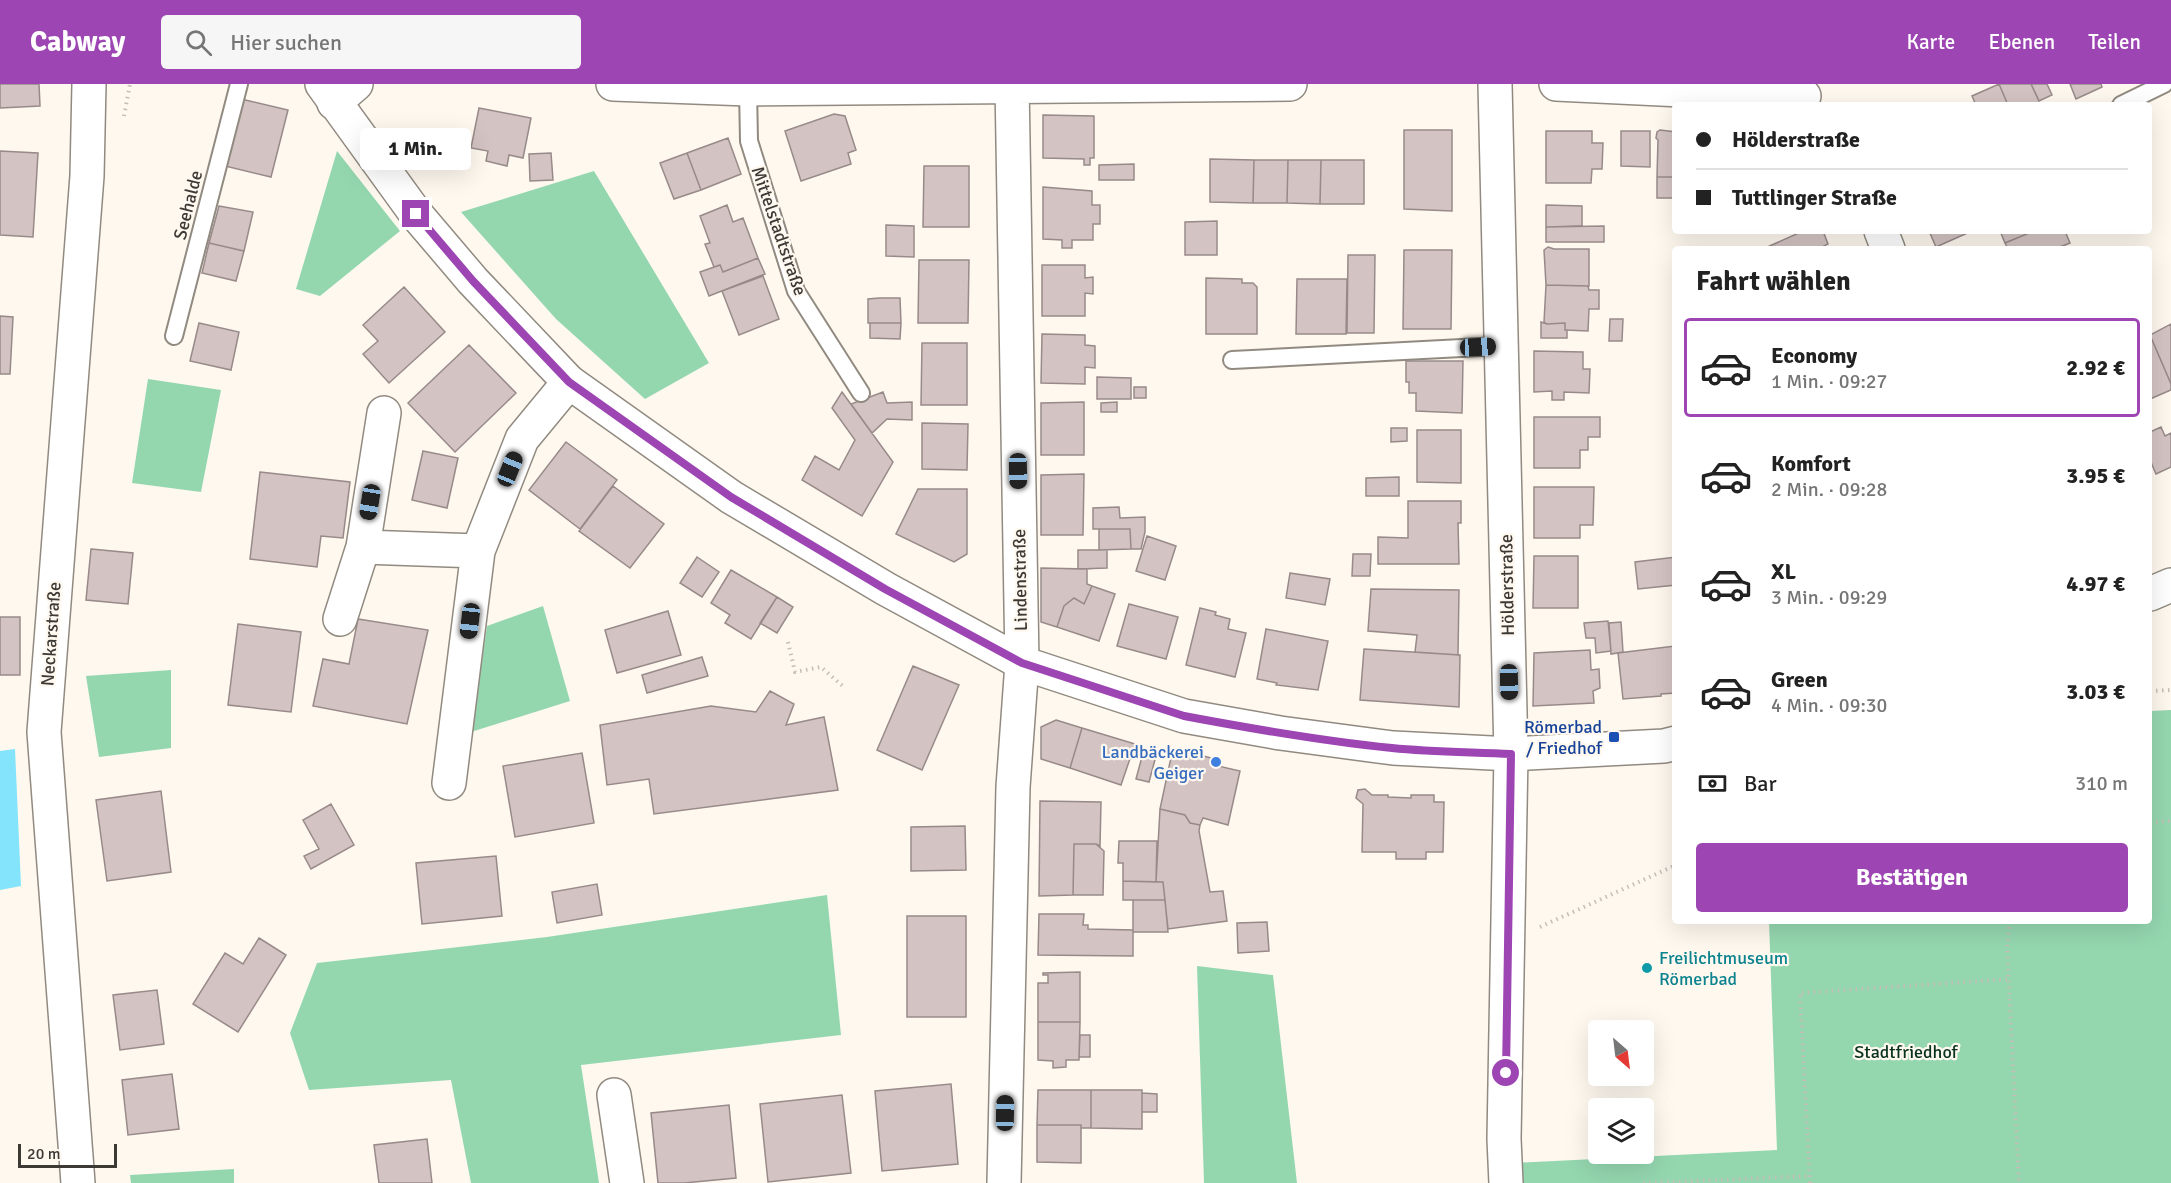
<!DOCTYPE html>
<html lang="de">
<head>
<meta charset="utf-8">
<style>
  body { margin:0; font-family:Signika,sans-serif; background:#f6f6f6; color:#222; height:100vh; display:flex; flex-direction:column; font-size:22px; white-space:nowrap }
  * { box-sizing:border-box; margin:0 }
  p { font-size:20px; color:#767676 }
  .icon { flex:none; width:33px; height:33px; fill:none; stroke:currentColor; stroke-width:2; stroke-linecap:round; stroke-linejoin:round }
  .map { position:relative; flex:1; overflow:hidden }
  .details { position:absolute; left:1672px; top:162px; width:480px; height:678px; display:flex; flex-direction:column; background:#fff; border-radius:6px; box-shadow:0 6px 24px #0002 }
  .details>* { flex:none }
  .top-card { position:absolute; left:1672px; top:18px; width:480px; height:132px; border-radius:6px; box-shadow:0 6px 24px #0002; display:grid; align-content:center; height:132px; padding:0 24px; background:#fff }
  .needle { width:39px; rotate:152deg }
  .controls { position:absolute; left:1588px; top:936px; display:grid; gap:12px }
  .controls a { display:grid; place-items:center; width:66px; height:66px; border-radius:6px; background:#fff; box-shadow:0 6px 24px #0002; font-size:30px }
  .scale { position:absolute; left:18px; bottom:15px; width:99px; box-sizing:border-box; padding-left:6px; border:3px solid #3d3a36; border-top:0; font-size:16px; line-height:21px; white-space:nowrap; color:#3d3a36; -webkit-text-stroke:4px #fef8ef; paint-order:stroke }
  .end { position:absolute; width:27px; height:27px; margin:-14px; border:8px solid #9d46b3; background:#fff; box-shadow:0 0 0 3px #fff }
  .from { border-radius:50% }
  .bubble { position:absolute; height:42px; border-radius:6px; background:#fff; box-shadow:0 6px 24px #0002; font-size:20px; font-weight:700; line-height:42px; text-align:center }
  .car { position:absolute; width:18px; height:36px; margin:-18px -9px; border-radius:8px; box-shadow:0 0 4px 2px #0007; background:linear-gradient(#222 24%,#8ab4d8 0 40%,#222 0 76%,#8ab4d8 0 86%,#222 0) }
  .top-card b { display:flex; align-items:center; gap:21px; height:57px; font-size:22px }
  .top-card b+b { border-top:2px solid #e0e0e0 }
  .top-card i { width:15px; height:15px; background:#222 }
  ul { padding:0; list-style:none }
  li { display:flex; align-items:center; gap:18px; height:99px; margin:0 12px 9px; padding:0 12px; border:3px solid transparent; border-radius:6px }
  li div { flex:1 }
  li b { display:block; font-size:22px }
  li em { font-style:normal; font-weight:700 }
  li.current { border-color:#9d46b3 }
  li>.icon { width:54px; height:54px; stroke-width:1.5 }
  h2 { padding:0 24px; font-size:27px; line-height:72px }
  .pay { display:flex; align-items:center; gap:15px; height:66px; padding:0 24px; font-size:22px }
  .pay p { margin-inline-start:auto }
  .primary-button { display:flex; gap:12px; margin-top:auto; padding:12px 24px }
  .primary-button a { flex:1; height:69px; border-radius:6px; background:#9d46b3; color:#fff; font-size:24px; font-weight:700; line-height:69px; text-align:center }
  header { display:flex; align-items:center; gap:36px; box-sizing:border-box; height:84px; padding:0 30px; background:#9d46b3; color:#fff }
  header strong { font-size:28px }
  nav { display:flex; gap:33px; margin-inline-start:auto; font-size:21px }
  .search { width:420px; height:54px; background:#f6f6f6; display:flex; align-items:center; gap:15px; box-sizing:border-box; padding:0 21px; border-radius:6px; color:#767676; font-size:22px }
  .map>svg:first-child { display:block }
  .green { fill:#94d7af }
  .water { fill:#83e4fb }
  .building { fill:#d3c4c3; stroke:#988a89; stroke-width:1.5 }
  .lines { fill:none; stroke-linecap:round; stroke-linejoin:round }
  .service-casing { stroke:#918a80; stroke-width:20 }
  .minor-casing { stroke:#918a80; stroke-width:36 }
  .tertiary-casing { stroke:#918a80; stroke-width:36 }
  .path { stroke:#c4bfb7; stroke-width:4; stroke-dasharray:1.5 4.5; stroke-linecap:butt }
  .service { stroke:#fff; stroke-width:16 }
  .minor { stroke:#fff; stroke-width:33 }
  .tertiary { stroke:#fff; stroke-width:33 }
  .route { stroke:#9d46b3; stroke-width:8 }
  .transit-dot { fill:#1a4fb4; stroke:#fef8ef; stroke-width:2 }
  .shop-dot { fill:#3f7fe0; stroke:#fef8ef; stroke-width:2 }
  .culture-dot { fill:#0f9aa8; stroke:#fef8ef; stroke-width:2 }
  .labels { text-anchor:middle; stroke-width:4.5; stroke-linejoin:round; paint-order:stroke }
  .street-label { font-size:18px; fill:#3d3a36; stroke:#fef8ef }
  .transit-label { font-size:18px; fill:#164399; stroke:#fef8ef; text-anchor:end }
  .shop-label { font-size:18px; fill:#366cbe; stroke:#fef8ef; text-anchor:end }
  .culture-label { font-size:18px; fill:#0d838f; stroke:#fef8ef; text-anchor:start }
  .park-label { font-size:18px; fill:#07321d; stroke:#fef8ef }
</style>
</head>
<body>
<header>
<strong>Cabway</strong>
<div class="search"><svg class="icon" aria-label="search" viewBox="0 0 24 24"><circle cx="10" cy="10" r="6"/><path d="M15 15l6 6"/></svg>Hier suchen</div>
<nav><a>Karte</a><a>Ebenen</a><a>Teilen</a></nav>
</header>
<div class="map">
<svg width="2171" height="1099" viewBox="0 0 2171 1099">
  <rect width="100%" height="100%" fill="#fef8ef"/>
  <path class="green" d="M337 67 400 147 320 212 296 205Z
    M594 87 709 279 645 315 556 235 461 128Z
    M148 295 221 306 201 408 132 399Z
    M543 522 570 617 471 648 487 542Z
    M171 586V664L99 673 86 592Z
    M2171 626V1099H1513L1512 1079 1777 1066 1769 837H2150V627Z
    M827 811 841 951 581 981 599 1099H471L451 996 309 1006 290 949 317 879 547 853Z
    M1197 882 1273 891 1297 1099H1204Z
    M234 1085V1099H131L130 1091Z"/>
  <path class="water" d="M15 665 21 802 0 806V667Z"/>
  <path class="building" d="M0 0H39L40 22 0 24Z
    M1999 0H2031L2041 21H2008Z
    M1999 0 2008 21H1976L1972 12Z
    M2031 0H2047L2052 11 2039 17Z
    M2070 0H2101L2102 3 2076 15Z
    M241 15 288 26 271 93 225 82Z
    M479 24 531 34 523 74 509 71 507 82 486 77 488 67 471 64Z
    M834 30 845 32 856 66 848 69 851 80 801 97 785 47Z
    M1043 31 1094 32V74H1090V81H1084V75L1043 74Z
    M1404 46H1452V127L1404 125Z
    M1660 46 1676 48V93H1657L1658 56 1656 54 1657 48Z
    M1546 47H1592V59H1603L1602 85H1592L1591 99H1546Z
    M1621 47H1650V83L1621 82Z
    M728 54 741 90 701 106 687 69Z
    M0 67 38 69 33 153 0 151Z
    M551 69 553 96 530 97 529 70Z
    M687 69 701 106 674 115 660 79Z
    M1210 75 1254 76 1253 119 1210 118Z
    M1254 76H1288L1287 119H1253Z
    M1288 76H1321L1320 120 1287 119Z
    M1321 76H1364V120H1320Z
    M1134 80V96H1099V81Z
    M924 82H969V143H923Z
    M1657 93H1676V114H1657Z
    M1043 103 1092 107V121H1100V140H1093V156H1072V164H1062V156L1043 155Z
    M727 121 733 138 743 134 758 174 723 188 720 181 714 183 705 160 710 159 700 132Z
    M1546 121 1582 122V142L1546 143Z
    M219 122 253 128 244 167 209 159Z
    M1217 137V171H1185V138Z
    M886 141 914 142V173L886 172Z
    M1604 142V158H1546V143Z
    M1803 147H1823L1828 160 1822 163 1823 165H1763Z
    M1929 147H1972L1936 163Z
    M2000 147H2034L2005 159Z
    M2034 147H2065L2070 159 2055 165H2008L2005 159Z
    M209 159 244 167 236 197 202 189Z
    M1548 163 1554 165H1589V202L1546 201 1544 166Z
    M1404 166H1452L1451 245H1403Z
    M1348 171H1375L1374 249H1347Z
    M758 174 765 190 709 212 700 188 720 181 723 188Z
    M919 176H969L968 239H918Z
    M1042 181H1085V194L1093 193V210L1085 209V232H1042Z
    M763 192 779 235 739 251 722 207Z
    M1206 194 1242 195V199H1253L1257 203V250H1206Z
    M1297 195H1347L1346 250H1296Z
    M1546 201 1588 202 1589 206H1599V225H1589L1588 247 1565 246V239L1547 240 1544 238Z
    M404 203 445 248 389 299 363 270 378 257 363 241Z
    M879 214H900L901 239H868V215Z
    M0 232 13 233 10 290H0Z
    M1610 235H1623L1622 257H1609Z
    M1541 238 1547 240 1565 239V246H1567V254H1541Z
    M199 239 239 248 231 286 190 277Z
    M870 239H901L900 255 870 254Z
    M2171 240V300L2150 251Z
    M1042 250 1085 251V261L1095 262V284L1085 283V300L1041 299Z
    M2150 251 2171 300V306L2150 315Z
    M922 259H967V321H921Z
    M469 261 516 309 455 368 408 319Z
    M1534 267 1583 268V285H1590L1589 309 1564 308V316H1552V307L1534 308Z
    M1406 277H1463L1462 329 1416 327V309H1409V298H1406Z
    M1097 293 1131 294V315H1097Z
    M1134 303H1146V314H1134Z
    M842 308 893 378 862 432 802 396 815 372 839 386 855 356 832 324Z
    M883 308 887 319 912 318V336L887 335 872 349 851 320Z
    M1084 318V371H1041V319Z
    M1117 318V328H1101V319Z
    M1534 333H1600V353H1588V366H1580V384H1534Z
    M922 339 968 340 967 386 922 385Z
    M2161 343 2165 352 2171 349V383L2156 390 2150 376V348Z
    M1391 344H1407V357L1391 358Z
    M1417 346H1461V399L1417 398Z
    M566 358 617 396 580 445 529 406Z
    M423 367 458 374 447 424 412 416Z
    M260 388 350 398 343 454 321 452 317 483 250 475Z
    M1084 390 1083 451H1041V391Z
    M1399 393V412H1366V394Z
    M613 402 664 440 630 484 579 447Z
    M1534 403H1594L1593 441H1580V454H1534Z
    M918 405H967V470L954 478 896 450Z
    M1408 417H1461V439H1458L1459 480H1378V453L1408 454Z
    M1119 423 1120 434 1145 433V448L1141 465H1131L1130 445H1093V424Z
    M1099 445H1130L1131 465 1099 466Z
    M1147 452 1176 462 1165 496 1136 487Z
    M91 465 133 469 128 520 86 516Z
    M1078 466H1107V484L1078 485Z
    M1353 470H1371L1370 492H1352Z
    M1534 472H1578V524H1533Z
    M697 473 719 488 702 513 680 499Z
    M1676 473V501L1638 505 1635 478Z
    M1041 484 1087 485V500L1092 502 1084 520 1074 514 1064 522 1057 543 1041 538Z
    M731 486 777 513 751 555 725 539 730 531 711 519Z
    M1290 489 1330 495 1325 521 1286 514Z
    M1092 502 1115 510 1099 557 1057 543 1064 522 1074 514 1084 520Z
    M1371 505 1459 506 1458 571 1415 568 1417 551 1368 547Z
    M777 513 793 523 777 549 760 539Z
    M1129 520 1178 533 1166 575 1117 562Z
    M1200 524 1216 528 1215 531 1230 535 1228 545 1246 549 1235 593 1186 581Z
    M668 527 681 571 617 589 605 546Z
    M0 533H20V591H0Z
    M358 535 428 546 407 640 313 622 323 575 349 580Z
    M1608 537 1611 567 1596 569 1595 554H1586L1584 539Z
    M1621 538 1623 568 1611 570 1609 539Z
    M238 540 301 548 291 628 228 621Z
    M1266 545 1328 557 1318 606 1276 601 1277 599 1257 595Z
    M1675 562 1676 609 1661 610V612L1623 615 1618 569Z
    M1364 565 1460 571 1459 623 1360 616Z
    M1590 566 1591 586 1599 585 1600 604 1593 607 1594 619 1533 622 1534 569Z
    M702 573 708 592 647 609 642 591Z
    M913 582 959 601 922 686 877 666Z
    M770 607 794 620 786 641 824 633 838 706 654 730 649 695 607 701 600 641 711 622 756 628Z
    M1056 636 1082 644 1070 684 1041 675V643Z
    M1082 644 1135 660 1121 701 1070 684Z
    M1173 664 1219 676 1218 682 1240 687 1228 741 1203 734 1200 741 1190 739 1185 731 1160 725Z
    M582 669 594 739 515 753 503 682Z
    M1143 669 1156 672 1149 698 1136 695Z
    M1365 705 1372 711H1388V713L1411 714V711H1434V718H1444L1443 768H1426V775H1396V768H1362L1363 720 1356 714 1358 706Z
    M161 707 171 788 107 797 96 716Z
    M1040 717 1101 718 1100 762 1096 760H1074L1073 811 1039 812Z
    M331 720 354 761 311 785 304 772 319 765 303 736Z
    M1160 725 1185 731 1190 739 1200 741 1199 747 1210 808 1223 807 1227 837 1168 845 1163 798H1156Z
    M965 742 966 786 911 787V743Z
    M1119 757H1157L1156 798 1123 797V779H1118Z
    M1074 760H1096L1104 767 1103 811H1073Z
    M496 772 502 832 422 840 416 779Z
    M1123 797 1163 798 1165 816H1123Z
    M597 800 602 831 557 839 552 808Z
    M1133 816H1165L1168 848H1133Z
    M1039 830H1084L1083 841H1088V845L1133 846V872L1038 871Z
    M907 832H966V933H907Z
    M1267 838 1269 867 1238 869 1237 839Z
    M259 854 286 871 238 948 193 920 225 869 243 880Z
    M1080 888V938H1038V899H1048V891H1043V889Z
    M157 906 164 960 120 966 113 911Z
    M1038 938H1080L1079 976H1066V983L1053 984V977L1038 976Z
    M1080 951H1090V973H1079Z
    M172 990 179 1045 128 1051 122 996Z
    M951 1000 958 1080 882 1087 875 1007Z
    M1038 1006H1091V1044H1081V1041H1037Z
    M1091 1006H1142V1045L1091 1044Z
    M1142 1009 1157 1010V1028H1142Z
    M842 1011 851 1089 768 1098 760 1020Z
    M729 1021 736 1094 684 1099H658L651 1029Z
    M1037 1041H1081V1079L1037 1078Z
    M427 1055 432 1099H379L374 1061Z"/>
  <g class="lines">
    <defs>
      <path id="service" d="M748 5 749 57 796 207 861 309
        M2121 21 2164 0
        M174 252 239 0
        M1232 276 1500 262"/>
      <path id="minor" d="M613 0 748 5 1290 0
        M1495 0 1511 670 1504 1055 1506 1099
        M1556 0 1804 12
        M334 19 356 0
        M1881 147 1888 165
        M363 463 478 467
        M340 535 363 463 384 329
        M449 699 478 467 522 355 569 298
        M614 1011 627 1099
        M78 1099 44 648 87 92 89 0
        M1004 1099 1013 703 1022 579 1012 0"/>
      <path id="tertiary" d="M322 0 416 130 473 197 569 298 731 413 886 505 1022 579 1184 632 1280 649 1393 664 1511 670 1664 662 1676 659
        M2150 510 2171 501"/>
    </defs>
    <use href="#service" class="service-casing"/>
    <use href="#minor" class="minor-casing"/>
    <use href="#tertiary" class="tertiary-casing"/>
    <path class="path" d="M124 32 130 0
      M788 558 795 588 821 583 845 604
      M2150 607 2171 606
      M2150 738 2171 737
      M2010 837 2007 864 2019 1099
      M1540 843 1676 781
      M1643 1099 1809 1092
      M1810 1099 1800 909 2009 895"/>
    <use href="#service" class="service"/>
    <use href="#minor" class="minor"/>
    <use href="#tertiary" class="tertiary"/>
  </g>
  <g class="lines">
    <path class="route" d="M416 130 473 197 569 298 731 413 885 505 1022 579 1184 632C1253 645 1322 657 1392 664 1431 668 1472 668 1511 670L1506 989"/>
  </g>
  <rect class="transit-dot" x="1608" y="647" width="12" height="12" rx="3"/>
  <circle class="shop-dot" cx="1216" cy="678" r="6"/>
  <circle class="culture-dot" cx="1647" cy="884" r="6"/>
  <g class="labels">
    <g class="street-label">
      <text transform="translate(188 121) rotate(-76)" y="6">Seehalde</text>
      <text transform="translate(779 147) rotate(71)" y="6">Mittelstadtstraße</text>
      <text transform="translate(1020 496) rotate(-91)" y="6">Lindenstraße</text>
      <text transform="translate(1507 501) rotate(-91)" y="6">Hölderstraße</text>
      <text transform="translate(51 550) rotate(-86)" y="6">Neckarstraße</text>
    </g>
    <g class="transit-label">
      <text x="1602" y="649">Römerbad<tspan x="1602" dy="21">/ Friedhof</tspan></text>
    </g>
    <g class="shop-label">
      <text x="1204" y="674">Landbäckerei<tspan x="1204" dy="21">Geiger</tspan></text>
    </g>
    <g class="culture-label">
      <text x="1659" y="880">Freilichtmuseum<tspan x="1659" dy="21">Römerbad</tspan></text>
    </g>
    <g class="park-label">
      <text x="1906" y="974">Stadtfriedhof</text>
    </g>
  </g>
</svg>
<div class="controls">
<a><svg class="needle" viewBox="-14 -14 28 28"><path d="M0-13l5 13h-10z" fill="#e53935"/><path d="M0 13l5-13h-10z" fill="#767676"/></svg></a>
<a><svg class="icon" aria-label="layers" viewBox="0 0 24 24"><path d="M12 4l9 5-9 5-9-5zM3 14l9 5 9-5"/></svg></a>
</div>
<div class="scale">20 m</div>
<i class="end from" style="left:1506px;top:989px"></i>
<i class="end" style="left:416px;top:130px"></i>
<div class="bubble" style="left:360px;top:44px;width:111px">1 Min.</div>
<i class="car" style="left:1478px;top:263px;rotate:87deg"></i>
<i class="car" style="left:510px;top:385px;rotate:22deg"></i>
<i class="car" style="left:1018px;top:387px;rotate:179deg"></i>
<i class="car" style="left:370px;top:418px;rotate:189deg"></i>
<i class="car" style="left:470px;top:537px;rotate:187deg"></i>
<i class="car" style="left:1509px;top:598px;rotate:179deg"></i>
<i class="car" style="left:1005px;top:1029px;rotate:1deg"></i>
<div class="top-card">
<b><i class="from"></i>Hölderstraße</b>
<b><i></i>Tuttlinger Straße</b>
</div>
<section class="details">
<h2>Fahrt wählen</h2>
<ul>
<li class="current"><svg class="icon" aria-label="car" viewBox="0 0 24 24"><path d="M5 17H2v-5l4-1 3-4h7l3 4 3 1v5h-3M9 17h6M6 11h13"/><circle cx="7" cy="17" r="2"/><circle cx="17" cy="17" r="2"/></svg><div><b>Economy</b><p>1 Min. · 09:27</p></div><em>2.92 €</em></li>
<li><svg class="icon" aria-label="car" viewBox="0 0 24 24"><path d="M5 17H2v-5l4-1 3-4h7l3 4 3 1v5h-3M9 17h6M6 11h13"/><circle cx="7" cy="17" r="2"/><circle cx="17" cy="17" r="2"/></svg><div><b>Komfort</b><p>2 Min. · 09:28</p></div><em>3.95 €</em></li>
<li><svg class="icon" aria-label="car" viewBox="0 0 24 24"><path d="M5 17H2v-5l4-1 3-4h7l3 4 3 1v5h-3M9 17h6M6 11h13"/><circle cx="7" cy="17" r="2"/><circle cx="17" cy="17" r="2"/></svg><div><b>XL</b><p>3 Min. · 09:29</p></div><em>4.97 €</em></li>
<li><svg class="icon" aria-label="car" viewBox="0 0 24 24"><path d="M5 17H2v-5l4-1 3-4h7l3 4 3 1v5h-3M9 17h6M6 11h13"/><circle cx="7" cy="17" r="2"/><circle cx="17" cy="17" r="2"/></svg><div><b>Green</b><p>4 Min. · 09:30</p></div><em>3.03 €</em></li>
</ul>
<div class="pay"><svg class="icon" aria-label="cash" viewBox="0 0 24 24"><path d="M3 7h18v10H3z"/><circle cx="12" cy="12" r="2"/></svg>Bar<p>310 m</p></div>
<div class="primary-button"><a>Bestätigen</a></div>
</section>
</div>
</body>
</html>
